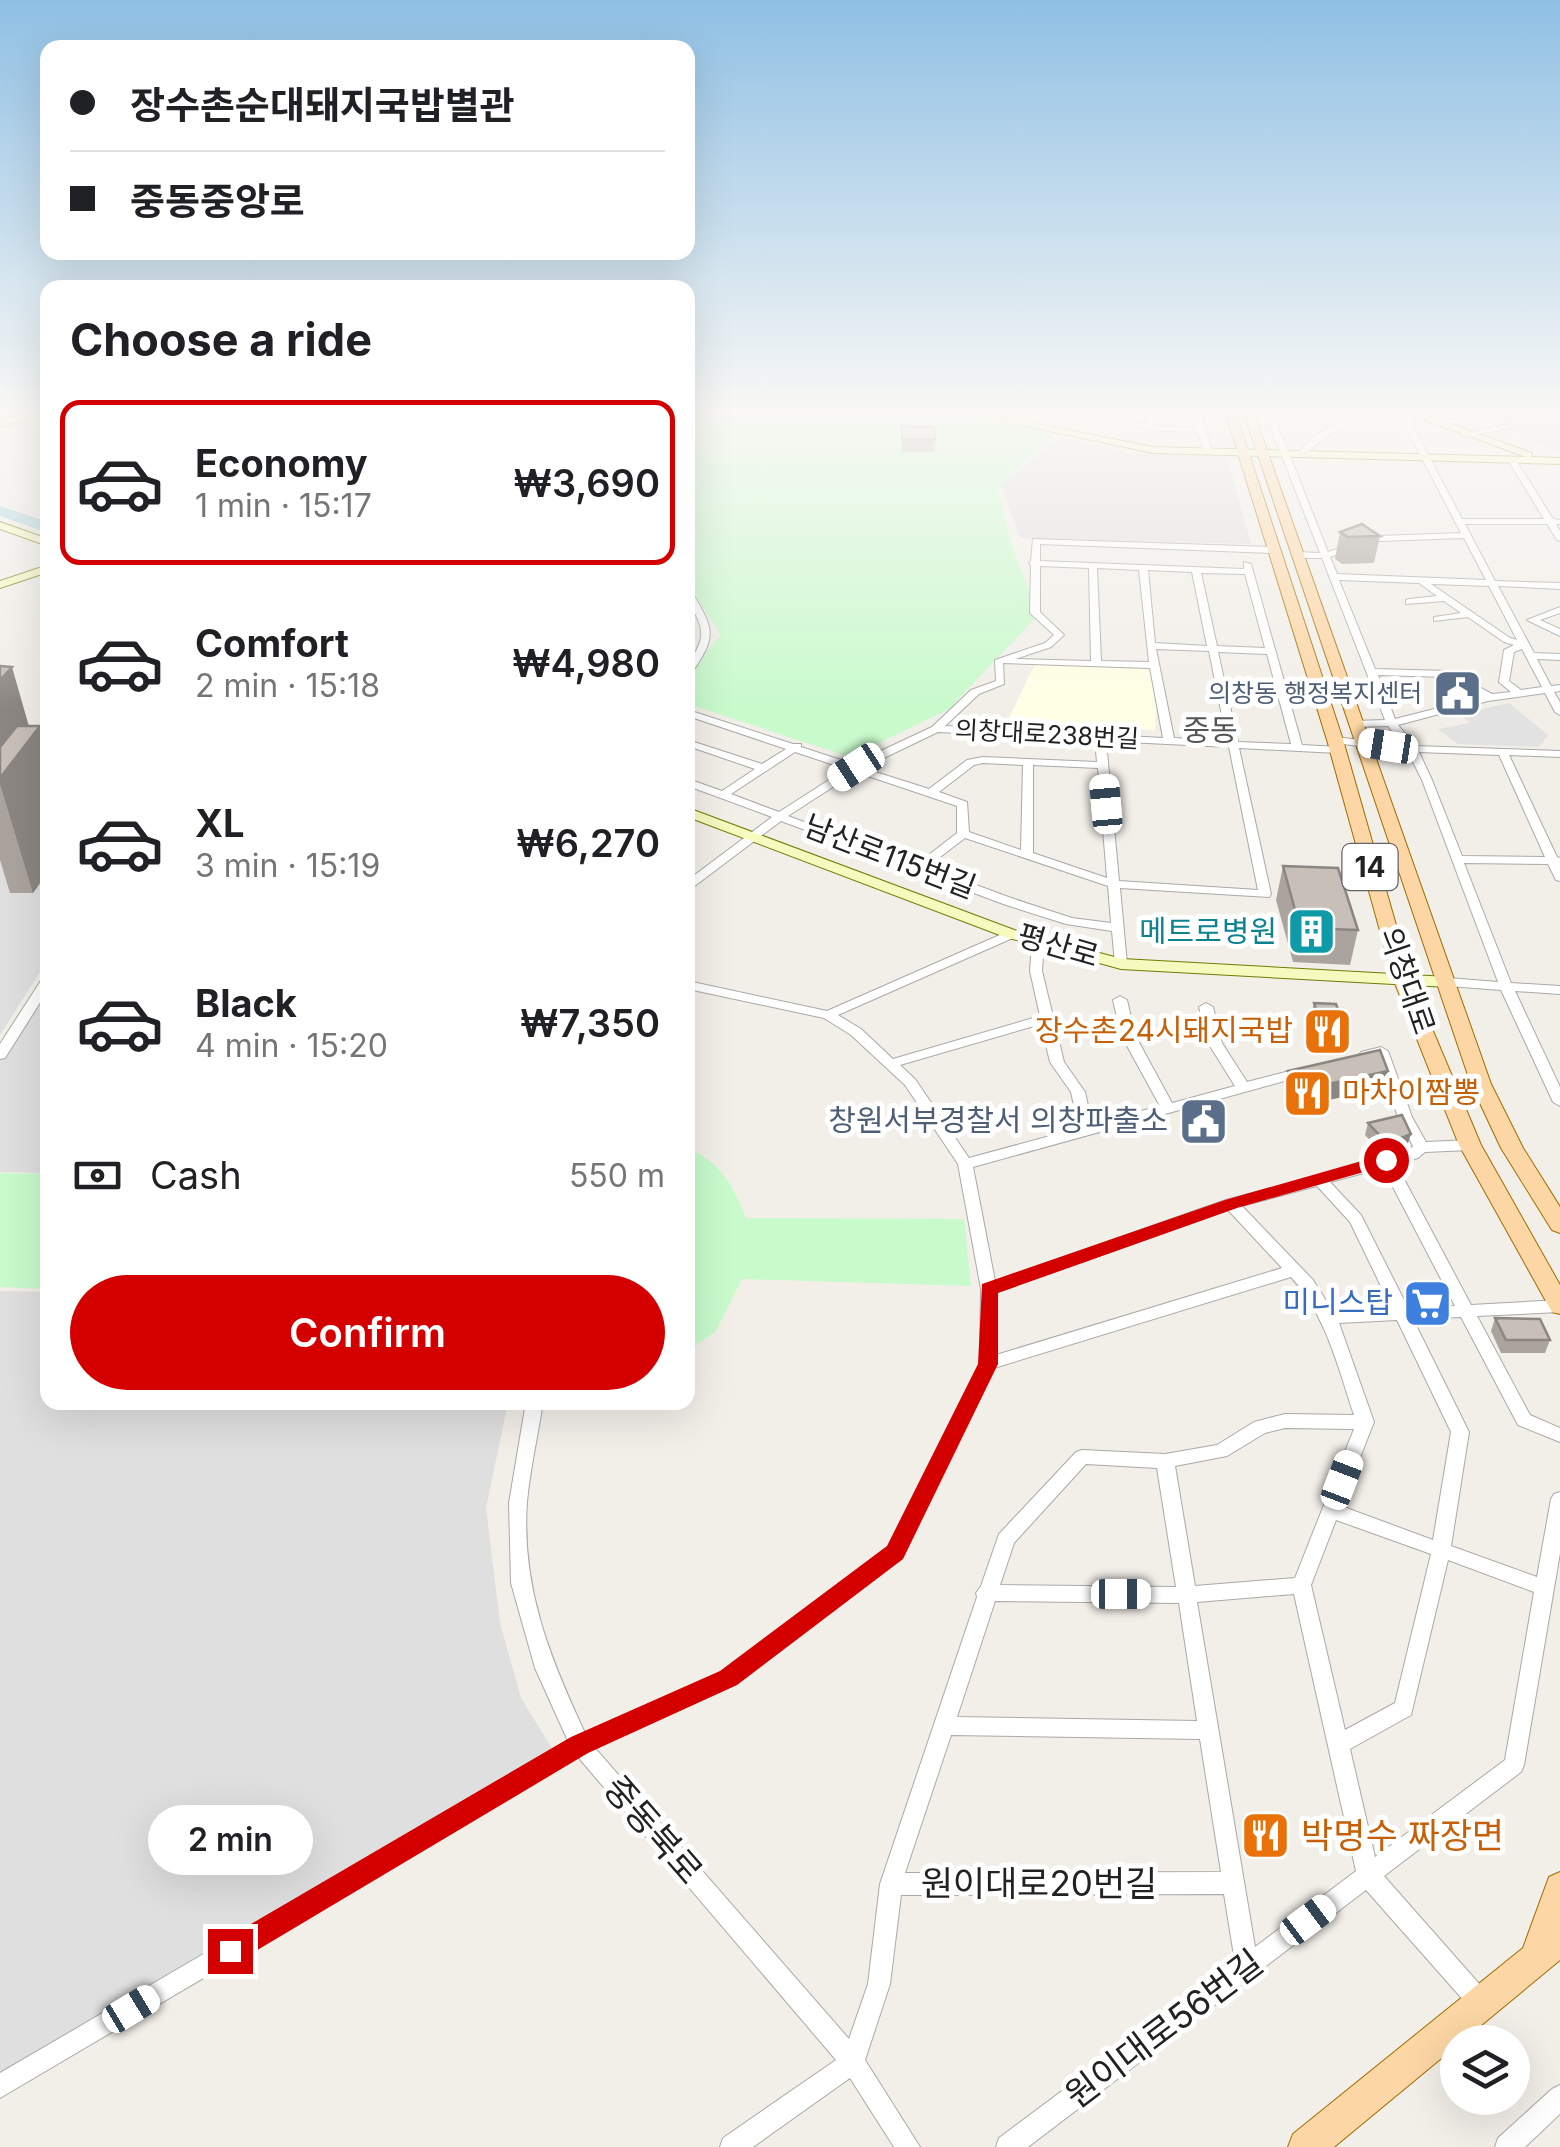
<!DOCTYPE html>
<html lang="en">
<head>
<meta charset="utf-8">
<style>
  body { margin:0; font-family:Inter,"Noto Sans KR",sans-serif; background:#f6f6f6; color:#202124; height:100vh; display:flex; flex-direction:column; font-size:38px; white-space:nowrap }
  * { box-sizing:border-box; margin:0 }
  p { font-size:32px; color:#757577 }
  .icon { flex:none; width:55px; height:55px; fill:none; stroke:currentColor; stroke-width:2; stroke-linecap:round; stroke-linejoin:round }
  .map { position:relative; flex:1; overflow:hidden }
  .side { position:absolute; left:40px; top:280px; width:655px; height:1130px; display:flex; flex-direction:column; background:#fff; border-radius:20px; box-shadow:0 10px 40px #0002 }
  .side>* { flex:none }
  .guide { position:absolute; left:40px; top:40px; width:655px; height:220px; border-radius:20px; box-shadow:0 10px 40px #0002; display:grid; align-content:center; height:220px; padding:0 30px; background:#fff }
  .tools { position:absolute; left:1440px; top:2025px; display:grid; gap:20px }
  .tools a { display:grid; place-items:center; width:90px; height:90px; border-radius:50%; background:#fff; box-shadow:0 10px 40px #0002; font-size:50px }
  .end { position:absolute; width:45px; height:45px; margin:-22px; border:12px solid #d40000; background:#fff; box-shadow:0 0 0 5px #fff }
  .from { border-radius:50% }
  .bubble { position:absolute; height:70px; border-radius:35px; background:#fff; box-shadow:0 10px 40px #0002; font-size:32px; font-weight:600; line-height:70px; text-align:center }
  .car { position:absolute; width:30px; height:60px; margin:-30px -15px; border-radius:12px; box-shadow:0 0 8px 2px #0007; background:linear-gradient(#fff 24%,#345 0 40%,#fff 0 76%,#345 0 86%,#fff 0) }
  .guide b { display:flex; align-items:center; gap:35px; height:95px; font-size:38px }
  .guide b+b { border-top:2px solid #e0e0e0 }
  .guide i { width:25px; height:25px; background:#202124 }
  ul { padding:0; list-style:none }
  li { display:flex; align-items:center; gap:30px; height:165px; margin:0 20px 15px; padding:0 10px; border:5px solid transparent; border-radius:20px }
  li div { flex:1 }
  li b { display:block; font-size:38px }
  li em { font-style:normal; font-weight:600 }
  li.current { border-color:#d40000 }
  li>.icon { width:90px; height:90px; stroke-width:1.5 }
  h2 { padding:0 30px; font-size:45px; line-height:120px }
  .pay { display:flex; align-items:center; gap:25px; height:110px; padding:0 30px; font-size:38px }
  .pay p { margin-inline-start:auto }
  .action { display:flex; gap:20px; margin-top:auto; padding:20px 30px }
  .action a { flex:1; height:115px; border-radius:60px; background:#d40000; color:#fff; font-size:40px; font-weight:600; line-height:115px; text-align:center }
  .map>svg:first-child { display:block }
  .residential { fill:#e0dfdf }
  .education { fill:#ffffe5 }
  .park { fill:#c8facc }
  .parking { fill:#e2e2e2 }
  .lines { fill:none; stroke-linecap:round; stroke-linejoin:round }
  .river { fill:#aad3df; fill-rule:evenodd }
  .street-casing { stroke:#a9a9a9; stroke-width:2 }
  .secondary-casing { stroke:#707d05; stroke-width:2 }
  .primary-casing { stroke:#a06b00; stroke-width:2 }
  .street { fill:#fff; fill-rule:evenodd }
  .secondary { fill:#f7fabf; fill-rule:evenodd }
  .primary { fill:#fcd6a4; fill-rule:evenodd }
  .wall { fill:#aba49e }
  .shaded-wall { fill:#8b8681 }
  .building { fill:#c7bfb8; stroke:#8b8681; stroke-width:2.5 }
  .route { fill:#d40000 }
  .labels { text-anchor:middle; stroke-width:10; stroke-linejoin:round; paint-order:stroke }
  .far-service-label { font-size:25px; fill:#4e5e75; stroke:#fff; text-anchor:end }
  .far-street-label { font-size:25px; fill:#222; stroke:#fff }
  .shield { fill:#fff; stroke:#646464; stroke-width:2.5 }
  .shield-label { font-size:28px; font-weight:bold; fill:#222 }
  .far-quarter-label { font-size:30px; fill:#555; stroke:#fff }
  .street-label { font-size:30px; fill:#222; stroke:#fff }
  .culture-label { font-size:30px; fill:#0d838f; stroke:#fff; text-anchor:end }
  .food-label { font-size:30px; fill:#c56008; stroke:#fff; text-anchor:end }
  .service-label { font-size:30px; fill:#4e5e75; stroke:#fff; text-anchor:end }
  .shop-label { font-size:30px; fill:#366cbe; stroke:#fff; text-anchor:end }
  .near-street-label { font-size:35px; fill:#222; stroke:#fff }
  .near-food-label { font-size:35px; fill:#c56008; stroke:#fff; text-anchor:start }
</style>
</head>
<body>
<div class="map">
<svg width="1560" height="2147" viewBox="0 0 1560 2147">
  <rect width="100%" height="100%" fill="#f2efe9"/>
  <path class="residential" d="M1503 408H1560V453L1488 419 1517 415Z
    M1061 437 1135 453 1227 456 1251 544 1020 538 1001 485Z
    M0 739 48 762 47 961 0 1035Z
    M47 979V1173L0 1172V1057Z
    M0 1291 47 1292 48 1402 508 1403 486 1508 500 1623 521 1698 558 1758 0 2086Z"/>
  <path class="education" d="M1035 664 1158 670 1155 730 1007 722Z"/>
  <path class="park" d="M688 408H936L1051 434 998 488 1011 543 1038 615 949 709 850 757 688 704V673L721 635 693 592 692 540 688 536Z
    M688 1148C721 1163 733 1185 746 1218L964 1219 971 1286 742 1279 716 1331 688 1351Z
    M0 1173 47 1174V1289L0 1287Z"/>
  <path class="parking" d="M1509 703 1548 735 1539 747 1458 744 1438 729 1470 723 1459 714Z"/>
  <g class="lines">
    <path class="river" d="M0 506 48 522V533L0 516Z"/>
    <defs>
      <path id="street" d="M1 408H12L33 416 26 418Z
        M1034 408H1043L1015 424 1008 422Z
        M1056 408H1069L1147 425 1142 408H1150L1154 426 1197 428 1191 408H1199L1212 452 1208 454 1204 452 1198 432 1151 430Z
        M1263 408H1271L1328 552 1337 549 1350 537 1461 533 1405 426 1406 417C1363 421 1334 422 1304 457H1298V453C1311 439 1323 428 1341 422L1321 408H1330L1348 420 1403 413 1406 410 1449 408 1413 413V426L1462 519H1544L1508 460 1512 458 1516 460 1553 519 1560 520V524H1556L1560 531V541L1557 540 1547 524H1465L1495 581 1560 583V589L1498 586 1534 653 1560 654V660L1537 659 1551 686 1560 685V691L1554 692 1560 702V715L1555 712 1545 693 1488 701 1398 725 1415 746 1560 751V757L1509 755 1557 857 1560 858V881L1556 880 1548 864 1464 863 1511 983 1560 986V994L1515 991 1560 1087V1106L1553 1102 1501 990 1448 986 1442 982 1448 978 1498 982 1422 780 1408 752 1335 743 1330 740 1335 737 1403 745 1388 726 1354 727 1349 724 1354 721 1385 720 1322 558H1297L1293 555 1297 552 1320 553ZM1464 538 1486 580 1337 574 1330 557 1343 552 1353 542ZM1339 580 1419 583 1437 596 1409 599 1406 600V604L1444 601 1461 613 1434 617V621L1468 617 1504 642 1514 645 1504 650 1499 682 1511 692 1492 694 1449 671 1375 669ZM1431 584 1489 586 1517 640 1510 638ZM1522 649 1542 687 1521 690 1509 681 1514 652ZM1378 675 1447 677 1481 697 1395 719ZM1419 752 1499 755 1545 857 1462 856 1432 780Z
        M1507 408H1516L1524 413 1435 425 1431 423 1512 412Z
        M1505 425H1508V429L1464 436 1460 434Z
        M1033 539 1273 547 1277 550 1273 553 1040 544V561L1244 569V562L1251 564 1302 745 1338 747 1343 750 1338 753 1239 748 1271 894 1269 897 1120 888 1127 964 1121 968 1115 964 1112 931 1066 924 1006 905 781 821 692 888H688V880L772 817 688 786V779L722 791 755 769 688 746V740L762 764 786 749 688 716V710L793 744H801V747L853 764 932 727 971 690 996 681 995 660 1045 643 1054 635 1030 613 1031 565 1029 563 1031 561ZM1040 566 1089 568 1091 661 1015 659 1051 647 1064 635 1040 612ZM1097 568 1139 570 1149 662 1101 661ZM1148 570 1192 572 1207 646 1155 643ZM1201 573 1245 574 1265 648 1217 646ZM1156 649 1209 651 1227 741 1174 738ZM1218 652 1267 654 1291 744 1238 742ZM1003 663 1150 668 1163 738 945 726 979 694 1004 684ZM938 732 1095 740 1097 762 983 757 967 760 929 789 863 768ZM1106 741 1229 747 1258 890 1119 881ZM795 752 846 769 779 812 731 794ZM983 763 1023 765 1021 850 969 832 967 802 939 792 974 765ZM1033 765 1098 768 1107 878 1033 853ZM856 772 957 806V833L917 864 788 816ZM965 838 1108 886 1111 923 1072 918 1014 899 927 867Z
        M688 590 691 591C715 630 717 636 691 674L688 675C687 661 699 651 701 637 703 619 687 607 688 590Z
        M1560 607V613L1540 620 1560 629V636L1527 620Z
        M0 719 48 739V746L0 726Z
        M1011 930 1017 934 1015 937 838 1015 861 1029 893 1059 1040 1016 1030 971 1032 941 1038 937 1044 941 1042 971 1064 1062 1085 1092 1092 1124 1160 1106 1121 1035 1113 1000 1120 996 1127 1000 1135 1035 1172 1103 1235 1086 1208 1043 1199 1007 1206 1003 1213 1007 1222 1043 1247 1082 1301 1068 1308 1072 1306 1075 973 1167 995 1281 1226 1200 1379 1159 1386 1155C1395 1158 1407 1153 1413 1146L1398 1117 1376 1056 1366 1059 1359 1055 1361 1052 1381 1047 1388 1051 1412 1117 1426 1142 1470 1140 1477 1145 1470 1150 1425 1152 1418 1158 1396 1164 1471 1305 1560 1300V1312L1477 1316 1530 1415 1560 1428V1442L1518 1425 1461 1317 1413 1319 1469 1432 1451 1546 1537 1577 1551 1499 1554 1494 1560 1492V1553L1524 1765 1521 1772 1384 1876 1489 1995 1493 2003 1489 2011 1481 2015 1473 2011 1366 1890 1028 2147H996L999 2138 1235 1962 1224 1894 901 1895 890 1984 865 2060 920 2147H894L850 2078 753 2147H720L723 2138 836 2060 578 1757 0 2098V2073L568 1741 535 1668 511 1583 509 1503 526 1402H543C538 1435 530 1469 527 1502 521 1587 550 1658 585 1733L722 1672 888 1548 980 1364 981 1289 958 1164 905 1085 851 1035 824 1018 688 989V981L827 1011ZM1041 1024 1050 1062 1071 1092 1079 1128 969 1158 915 1079 900 1065ZM1383 1168 1455 1306 1408 1308 1361 1215 1330 1182ZM1317 1186 1350 1222 1392 1309 1333 1312 1313 1280 1242 1206ZM1228 1210 1282 1268 996 1355 997 1292ZM1291 1277C1326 1315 1338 1367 1354 1415L1285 1414 1254 1422 1217 1445 1165 1454 1082 1450 1076 1452 999 1534 981 1586 976 1593 977 1597 880 1884 868 1984 849 2039 595 1748 736 1684 902 1558 994 1368ZM1397 1320 1451 1432 1433 1540 1341 1506 1374 1422 1339 1323ZM1285 1428 1354 1429 1295 1578 1195 1586 1175 1466 1227 1456 1265 1433ZM1086 1464 1157 1468 1176 1587 1000 1585 1014 1543ZM1336 1520 1431 1554 1395 1703 1345 1730 1311 1585ZM1448 1560 1534 1592 1505 1760 1375 1857 1350 1749 1411 1715ZM1294 1594 1356 1871 1255 1947 1197 1602ZM995 1601 1179 1603 1197 1721 957 1717ZM951 1735 1200 1739 1221 1872 905 1873Z
        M48 975V990L5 1058 0 1059V1044L42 979Z
        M1560 2085V2114L1525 2147H1495L1498 2138 1552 2089Z"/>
      <path id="secondary" d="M48 408V413L0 427V421Z
        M940 408H958L1153 447 1526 457 1393 408H1406L1532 453 1531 457 1560 458V464L1153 453Z
        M0 522 48 539V546L0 529Z
        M48 565V572L0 588V581Z
        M688 808 1017 931 1122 959 1448 977 1456 982 1448 987 1121 969 1005 937 688 817Z"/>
      <path id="primary" d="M1224 408H1234L1343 740 1412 981 1481 1145 1560 1285V1314L1552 1312 1459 1145 1394 981 1327 740Z
        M1242 408H1252L1491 1084 1523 1148 1560 1207V1233L1552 1230 1501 1148 1471 1084Z
        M1560 1872V1960L1334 2147H1288L1293 2134 1523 1948 1549 1877Z"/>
    </defs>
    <use href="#street" class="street-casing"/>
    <use href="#secondary" class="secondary-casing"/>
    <use href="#primary" class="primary-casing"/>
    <use href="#street" class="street"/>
    <use href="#secondary" class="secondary"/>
    <use href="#primary" class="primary"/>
  </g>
  <path class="wall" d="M902 426 935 440 934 452H901Z
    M1340 532 1380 536 1374 563 1342 564 1335 559Z
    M0 666 29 726H40L48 751V872L33 893H10L0 860Z
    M1283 866 1358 930 1350 965 1293 962 1276 900Z
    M1314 1003 1348 1036 1345 1048 1322 1047 1311 1015Z
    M1288 1071 1383 1088 1301 1106 1285 1087Z
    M1402 1115 1407 1146 1396 1152 1382 1153 1365 1135 1368 1123Z
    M1495 1318 1550 1340 1545 1353H1501L1491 1331Z"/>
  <path class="shaded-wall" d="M12 667 32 737 40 726 48 751V872L33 893 0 784V680Z
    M1388 1071 1383 1088 1301 1106 1305 1089Z
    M1411 1134 1407 1146 1396 1152 1399 1139Z"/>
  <path class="building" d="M902 426 934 427 935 440 902 439Z
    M1362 524 1380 536 1348 537 1340 532Z
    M0 666 12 667 0 680Z
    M17 726H40L0 778V747Z
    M1283 866 1338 868 1358 930 1300 928Z
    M1314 1003 1336 1004 1348 1036 1324 1035Z
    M1380 1050 1388 1071 1305 1089 1288 1071Z
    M1402 1115 1411 1134 1399 1139 1385 1141 1368 1123Z
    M1495 1318 1540 1319 1550 1340H1506Z"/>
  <linearGradient id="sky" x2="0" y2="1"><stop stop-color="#8fc0e4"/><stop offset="0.58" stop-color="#f9f8f5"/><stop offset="1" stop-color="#f9f8f5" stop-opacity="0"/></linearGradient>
  <rect width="1560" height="709" fill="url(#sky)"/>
  <path class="route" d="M1386 1154 1394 1160 1392 1164 1237 1208 998 1293V1364L903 1559 737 1685 588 1753 239 1961 230 1965 220 1961 216 1951 220 1942 571 1737 720 1671 887 1546 978 1364 982 1284 1225 1200Z"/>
  <defs>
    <symbol id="civic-square" viewBox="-11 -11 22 22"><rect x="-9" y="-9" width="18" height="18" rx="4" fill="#5c6f8a" stroke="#fff"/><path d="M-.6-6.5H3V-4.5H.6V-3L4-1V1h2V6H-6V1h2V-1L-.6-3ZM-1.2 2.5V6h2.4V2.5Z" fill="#fff"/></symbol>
    <symbol id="building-square" viewBox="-11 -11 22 22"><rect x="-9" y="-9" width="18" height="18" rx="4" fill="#0f9aa8" stroke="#fff"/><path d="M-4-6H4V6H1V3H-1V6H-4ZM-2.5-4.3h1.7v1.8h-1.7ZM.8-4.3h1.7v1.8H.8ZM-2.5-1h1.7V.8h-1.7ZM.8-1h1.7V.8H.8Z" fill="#fff"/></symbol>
    <symbol id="restaurant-square" viewBox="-11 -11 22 22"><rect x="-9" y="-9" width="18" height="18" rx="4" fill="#e8710a" stroke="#fff"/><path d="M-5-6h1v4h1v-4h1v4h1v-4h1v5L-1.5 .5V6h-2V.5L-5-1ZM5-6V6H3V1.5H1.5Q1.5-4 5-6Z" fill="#fff"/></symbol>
    <symbol id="supermarket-square" viewBox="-11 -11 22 22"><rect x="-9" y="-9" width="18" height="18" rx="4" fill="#3f7fe0" stroke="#fff"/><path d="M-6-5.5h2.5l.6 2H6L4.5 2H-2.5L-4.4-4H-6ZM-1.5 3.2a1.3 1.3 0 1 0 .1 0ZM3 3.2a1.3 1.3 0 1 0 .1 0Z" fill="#fff"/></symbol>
  </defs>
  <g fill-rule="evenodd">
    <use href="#civic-square" x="1430" y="666" width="55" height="55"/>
    <use href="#building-square" x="1284" y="904" width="55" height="55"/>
    <use href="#restaurant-square" x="1300" y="1004" width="55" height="55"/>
    <use href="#restaurant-square" x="1280" y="1066" width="55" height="55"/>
    <use href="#civic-square" x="1176" y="1094" width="55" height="55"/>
    <use href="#supermarket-square" x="1400" y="1276" width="55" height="55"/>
    <use href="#restaurant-square" x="1238" y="1808" width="55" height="55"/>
  </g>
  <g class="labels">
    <g class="far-service-label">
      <text x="1422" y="702">의창동 행정복지센터</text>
    </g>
    <g class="far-street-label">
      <text transform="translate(1047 734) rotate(3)" y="9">의창대로238번길</text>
    </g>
    <rect class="shield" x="1342.5" y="844" width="55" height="46" rx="8"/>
    <g class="shield-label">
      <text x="1370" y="877">14</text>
    </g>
    <g class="far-quarter-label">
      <text x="1210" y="741">중동</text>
    </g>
    <g class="street-label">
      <text transform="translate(890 857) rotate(21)" y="10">남산로115번길</text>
      <text transform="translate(1058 946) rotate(16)" y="10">평산로</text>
      <text transform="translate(1407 981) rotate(71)" y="10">의창대로</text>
    </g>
    <g class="culture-label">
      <text x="1277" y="942">메트로병원</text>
    </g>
    <g class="food-label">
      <text x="1293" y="1041">장수촌24시돼지국밥</text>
      <text x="1342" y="1103" text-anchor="start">마차이짬뽕</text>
    </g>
    <g class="service-label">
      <text x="1168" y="1131">창원서부경찰서 의창파출소</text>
    </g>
    <g class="shop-label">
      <text x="1393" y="1313">미니스탑</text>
    </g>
    <g class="near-street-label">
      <text transform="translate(653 1830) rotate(49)" y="12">중동북로</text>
      <text x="1039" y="1896">원이대로20번길</text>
      <text transform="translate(1164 2029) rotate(-37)" y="12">원이대로56번길</text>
    </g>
    <g class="near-food-label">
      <text x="1301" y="1848">박명수 짜장면</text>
    </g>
  </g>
</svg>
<div class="tools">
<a><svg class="icon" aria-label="layers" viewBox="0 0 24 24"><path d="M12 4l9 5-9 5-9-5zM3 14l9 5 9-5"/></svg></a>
</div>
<i class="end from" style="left:1386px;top:1160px"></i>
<i class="end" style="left:230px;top:1951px"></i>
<div class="bubble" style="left:148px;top:1805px;width:165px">2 min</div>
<i class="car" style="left:1388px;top:746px;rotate:279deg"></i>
<i class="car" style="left:856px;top:767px;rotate:237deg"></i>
<i class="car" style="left:1106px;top:804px;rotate:355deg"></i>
<i class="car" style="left:1342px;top:1480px;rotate:21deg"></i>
<i class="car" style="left:1121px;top:1594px;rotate:90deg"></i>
<i class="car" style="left:1308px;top:1920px;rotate:53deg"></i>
<i class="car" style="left:131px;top:2009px;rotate:59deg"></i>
<div class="guide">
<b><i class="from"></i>장수촌순대돼지국밥별관</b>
<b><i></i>중동중앙로</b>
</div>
<section class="side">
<h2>Choose a ride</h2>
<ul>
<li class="current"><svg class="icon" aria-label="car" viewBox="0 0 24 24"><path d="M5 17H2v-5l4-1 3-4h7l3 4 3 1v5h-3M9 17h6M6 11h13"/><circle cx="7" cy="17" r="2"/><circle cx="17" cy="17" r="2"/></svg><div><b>Economy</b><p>1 min · 15:17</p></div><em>₩3,690</em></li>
<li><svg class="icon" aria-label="car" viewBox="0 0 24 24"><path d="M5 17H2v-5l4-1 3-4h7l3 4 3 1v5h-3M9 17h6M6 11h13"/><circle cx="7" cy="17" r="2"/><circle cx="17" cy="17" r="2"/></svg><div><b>Comfort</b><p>2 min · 15:18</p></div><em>₩4,980</em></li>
<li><svg class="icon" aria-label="car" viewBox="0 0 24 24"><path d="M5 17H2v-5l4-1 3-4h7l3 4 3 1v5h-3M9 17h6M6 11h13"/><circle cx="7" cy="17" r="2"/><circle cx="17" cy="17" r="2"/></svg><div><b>XL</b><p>3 min · 15:19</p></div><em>₩6,270</em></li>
<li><svg class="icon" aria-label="car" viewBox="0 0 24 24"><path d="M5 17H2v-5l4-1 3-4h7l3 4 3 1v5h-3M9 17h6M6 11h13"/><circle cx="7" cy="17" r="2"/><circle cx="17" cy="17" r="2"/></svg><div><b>Black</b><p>4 min · 15:20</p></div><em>₩7,350</em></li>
</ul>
<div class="pay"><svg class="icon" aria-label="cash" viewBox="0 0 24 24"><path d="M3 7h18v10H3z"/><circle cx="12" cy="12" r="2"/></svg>Cash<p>550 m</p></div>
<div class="action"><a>Confirm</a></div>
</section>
</div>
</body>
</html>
